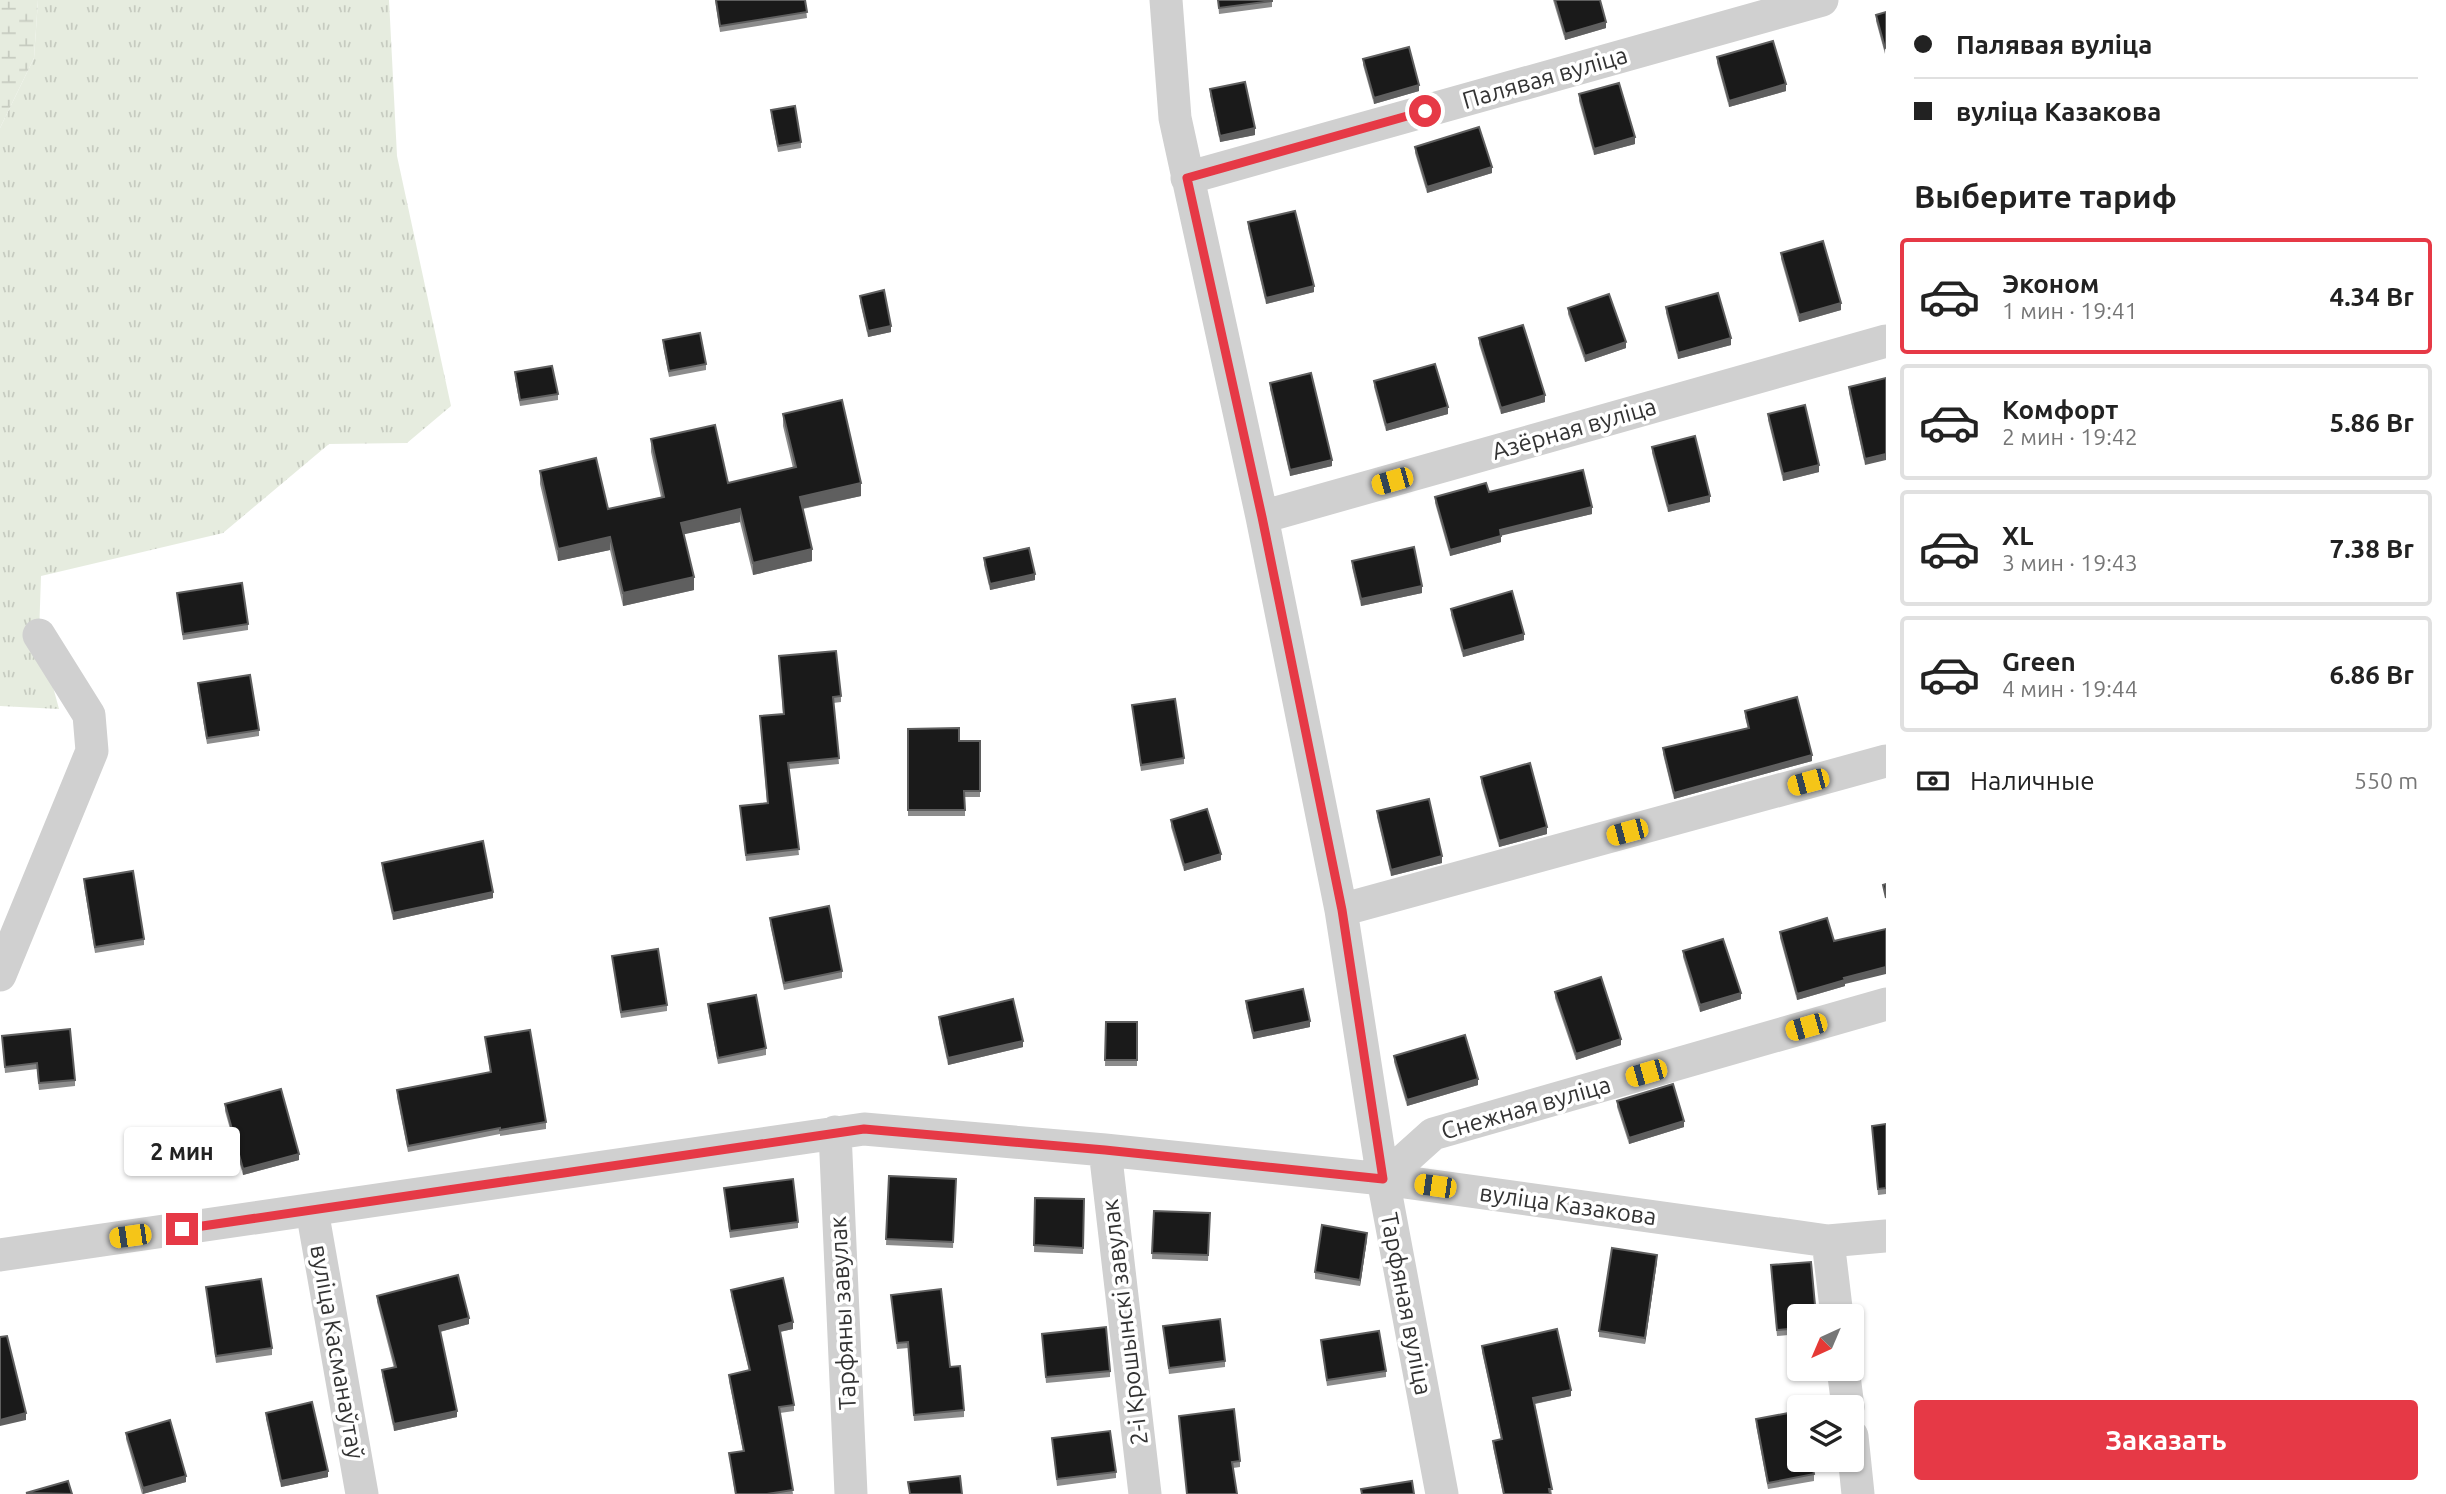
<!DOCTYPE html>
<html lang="ru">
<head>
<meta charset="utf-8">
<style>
  body { margin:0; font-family:Ubuntu,sans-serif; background:#f6f6f6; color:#222; height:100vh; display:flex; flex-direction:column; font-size:26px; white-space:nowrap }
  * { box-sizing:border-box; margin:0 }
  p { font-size:23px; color:#767676 }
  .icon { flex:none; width:38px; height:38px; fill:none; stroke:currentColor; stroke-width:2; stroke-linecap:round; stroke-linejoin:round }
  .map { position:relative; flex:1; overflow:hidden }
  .side { display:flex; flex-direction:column; background:#fff; width:560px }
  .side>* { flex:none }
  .hud { display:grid; align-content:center; height:154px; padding:0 28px; background:#fff }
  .needle { width:46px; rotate:224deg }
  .controls { position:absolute; left:1787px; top:1304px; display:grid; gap:14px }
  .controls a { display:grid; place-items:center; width:77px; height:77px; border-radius:7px; background:#fff; box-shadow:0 2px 5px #0004; font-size:35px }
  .end { position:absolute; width:32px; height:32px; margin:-16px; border:9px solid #e63946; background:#fff; box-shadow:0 0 0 4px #fff }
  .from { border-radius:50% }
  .bubble { position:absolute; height:49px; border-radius:7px; background:#fff; box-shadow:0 2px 5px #0004; font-size:23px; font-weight:700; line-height:49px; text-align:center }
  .car { position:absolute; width:21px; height:42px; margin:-21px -10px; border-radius:9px; box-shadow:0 0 5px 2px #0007; background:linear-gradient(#f5c518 24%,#345 0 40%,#f5c518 0 76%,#345 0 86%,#f5c518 0) }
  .hud b { display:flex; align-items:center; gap:24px; height:66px; font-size:26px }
  .hud b+b { border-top:2px solid #e0e0e0 }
  .hud i { width:18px; height:18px; background:#222 }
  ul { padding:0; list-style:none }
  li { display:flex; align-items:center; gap:21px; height:116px; margin:0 14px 10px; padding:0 14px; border:4px solid #e0e0e0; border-radius:7px }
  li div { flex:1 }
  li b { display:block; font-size:26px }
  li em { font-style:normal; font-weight:700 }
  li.current { border-color:#e63946 }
  li>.icon { width:63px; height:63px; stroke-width:1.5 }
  h2 { padding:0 28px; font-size:32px; line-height:84px }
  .pay { display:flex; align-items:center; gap:18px; height:77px; padding:0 28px; font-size:26px }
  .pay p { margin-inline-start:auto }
  .button { display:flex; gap:14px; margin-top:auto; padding:14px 28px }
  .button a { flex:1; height:80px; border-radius:7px; background:#e63946; color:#fff; font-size:28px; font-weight:700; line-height:80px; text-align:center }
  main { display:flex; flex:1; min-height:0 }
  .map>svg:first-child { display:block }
  .grass { fill:url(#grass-tufts) }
  .wetland { fill:url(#wetland-marsh) }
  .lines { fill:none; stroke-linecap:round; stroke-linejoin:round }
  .minor { stroke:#d0d0d0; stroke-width:33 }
  .wall { fill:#8c8c8c }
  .shaded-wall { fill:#5f5f5f }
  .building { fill:#1a1a1a; stroke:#5f5f5f; stroke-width:2 }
  .route { stroke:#e63946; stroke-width:9 }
  .labels { text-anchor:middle; stroke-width:7; stroke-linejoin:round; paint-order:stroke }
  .street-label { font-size:24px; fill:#333; stroke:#fff }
</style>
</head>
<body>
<main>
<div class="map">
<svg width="1886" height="1494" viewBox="0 0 1886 1494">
  <defs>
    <pattern id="grass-tufts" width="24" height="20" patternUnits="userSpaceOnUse" patternTransform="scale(1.75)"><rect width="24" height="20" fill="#e6ecdf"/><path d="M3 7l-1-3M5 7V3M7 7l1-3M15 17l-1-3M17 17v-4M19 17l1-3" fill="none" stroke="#c6cbc0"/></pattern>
    <pattern id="wetland-marsh" width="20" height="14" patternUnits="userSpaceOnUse" patternTransform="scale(1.75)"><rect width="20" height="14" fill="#e6ecdf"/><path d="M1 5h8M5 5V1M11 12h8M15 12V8" fill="none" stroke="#c6cbc0"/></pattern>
  </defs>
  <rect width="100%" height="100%" fill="#fff"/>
  <path class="grass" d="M38 0H389L397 156 451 406 407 443 329 444 223 533 41 576 39 635 59 709 0 706V128L34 58Z"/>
  <path class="wetland" d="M0 0H38L34 58 0 128Z"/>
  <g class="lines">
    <path class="minor" d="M1166 0 1175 118 1262 517 1341 910 1383 1179 1442 1494
      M1187 178 1822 0
      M1262 517 1886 341
      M1341 910 1886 761
      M0 975 92 751 89 715 39 635
      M835 1132 851 1494
      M1105 1150 1145 1494
      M1383 1179 1433 1134 1886 1004
      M312 1210 362 1494
      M1828 1241 1837 1316
      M0 1255 864 1129 1105 1150 1383 1179 1828 1241 1886 1236
      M1843 1368 1848 1407
      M1852 1436 1858 1494"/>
  </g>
  <path class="wall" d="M715 0H805L807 18 720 32Z
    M1218 0H1272V7L1219 14Z
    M1553 0H1600L1606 28 1565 40Z
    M1886 12 1885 54 1876 21V15Z
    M1717 57 1786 91 1729 107 1717 63Z
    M1363 59 1419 91 1374 104 1363 65Z
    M1210 89 1255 135 1220 142 1210 95Z
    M1579 94 1635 144 1594 155 1579 101Z
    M771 110 801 142V148L778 152 771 116Z
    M1415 147 1492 173 1427 193 1415 153Z
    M1248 222 1314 292 1266 304 1248 228Z
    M1781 253 1841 310 1799 322 1781 259Z
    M860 296 891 332 868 337 860 302Z
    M1666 307 1731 345 1678 359 1666 313Z
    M1568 308 1626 348 1585 362 1568 314Z
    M1479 338 1545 402 1501 414 1479 344Z
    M663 340 706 364V370L669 377 663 346Z
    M515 372 558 394V400L520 406 515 378Z
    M1886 378 1865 465 1849 393V387Z
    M1374 381 1448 414 1386 431 1374 387Z
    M1270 383 1332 466 1290 476 1270 389Z
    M783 414 861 496 803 509 812 561 753 575 740 522 683 534 694 590 623 606 610 550 558 561 540 484V471L608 509 661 497 651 452V439L728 483 793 468 783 426Z
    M1768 414 1819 472 1783 481 1768 420Z
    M1652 447 1710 502 1668 512 1652 453Z
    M1489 492 1592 514 1501 535V542L1450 556 1435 503V497Z
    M984 558 1035 580 990 590 984 565Z
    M1352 561 1422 593 1361 606 1352 567Z
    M177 593 248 624V630L183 640Z
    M1451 609 1524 640 1463 657 1451 615Z
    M779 656 841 696V702L833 703 839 764 789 769 799 855 746 861 740 806 767 803 760 716 783 714Z
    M198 683 259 730V736L207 744 198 689Z
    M1132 705 1184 758V764L1141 771Z
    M1745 711 1812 761 1674 799 1663 754V748L1748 729 1745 717Z
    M908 729 959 741H980V797H965V816H908Z
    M1481 777 1547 834 1499 847 1481 783Z
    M1377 811 1442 863 1391 876 1377 817Z
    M1171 820 1221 860 1184 871 1171 827Z
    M382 863 493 898 393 920 382 870Z
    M84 879 144 939V945L95 953 84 885Z
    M770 918 842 971V978L784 990 770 924Z
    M1780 932 1845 984V986L1797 1000 1780 938Z
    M1683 951 1741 999 1700 1012 1683 957Z
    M612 956 667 1005V1011L621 1018Z
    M1555 992 1621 1045 1576 1060 1555 998Z
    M1246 1001 1310 1027 1253 1039 1246 1007Z
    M708 1004 766 1048V1055L718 1064 708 1010Z
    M939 1017 1023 1047 948 1065 939 1023Z
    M1106 1022H1137V1066H1105Z
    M2 1036 75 1080V1086L39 1090 37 1069 5 1073Z
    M485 1037 546 1122V1129L500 1136V1134L408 1152 397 1097V1090L490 1072Z
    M1394 1056 1478 1085 1407 1106 1394 1062Z
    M1617 1101 1684 1127 1629 1144 1617 1107Z
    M225 1104 299 1160 243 1175 225 1111Z
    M1886 1124V1194L1878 1195 1872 1126Z
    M889 1176 956 1179 953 1248 886 1245Z
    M724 1188 798 1222V1228L730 1238Z
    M1035 1198 1084 1199 1083 1254 1034 1252Z
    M1154 1211 1210 1213 1208 1261 1152 1259Z
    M1367 1239 1360 1286 1315 1279V1272Z
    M1657 1261 1645 1344 1599 1337V1331Z
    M1771 1271 1799 1316V1334L1777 1336Z
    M206 1287 272 1348V1355L216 1363Z
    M731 1290 793 1329 780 1332 794 1405V1411L780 1413 793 1494H735L729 1453 743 1451 729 1381V1375L749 1371 731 1296Z
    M891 1295 950 1367 964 1410V1417L914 1421 908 1348 897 1349Z
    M377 1296 469 1324 440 1332 457 1417 394 1431 382 1376V1370L394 1368 377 1302Z
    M1163 1326 1225 1361V1367L1169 1374Z
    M1042 1334 1110 1371V1377L1046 1383Z
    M1321 1340 1386 1371V1377L1327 1386Z
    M1482 1346 1571 1396 1535 1404 1552 1494H1503L1493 1447V1441L1501 1439 1482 1352Z
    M266 1413 328 1477 281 1487 266 1419Z
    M1179 1416 1240 1461V1467L1233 1468 1237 1494H1187Z
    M1756 1419 1814 1474V1481L1768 1489 1756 1425Z
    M126 1433 186 1482 142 1494 126 1439Z
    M1052 1438 1116 1472V1478L1057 1486Z"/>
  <path class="shaded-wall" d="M1606 22V28L1565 40V34Z
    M1786 84V91L1729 107V101Z
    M1419 85V91L1374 104V98Z
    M1255 128V135L1220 142V136Z
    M1635 137V144L1594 155V149Z
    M1492 167V173L1427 193V187Z
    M1314 286V292L1266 304V298Z
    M1841 303V310L1799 322V315Z
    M891 326V332L868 337V331Z
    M1731 338V345L1678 359V353Z
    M1626 342V348L1585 362V356Z
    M1545 395V402L1501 414V408Z
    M1448 407V414L1386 431V425Z
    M1886 454V460L1865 465V459Z
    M1332 460V466L1290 476V470Z
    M1819 465V472L1783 481V474Z
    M861 483V496L800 509V497Z
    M1710 496V502L1668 512V506Z
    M1592 507V514L1500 536V530Z
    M740 509V522L681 535V523Z
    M1501 536V542L1450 556V550Z
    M610 537V550L558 561V549Z
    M812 549V561L753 575V563Z
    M1035 574V580L990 590V584Z
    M694 577V590L623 606V593Z
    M1422 586V593L1361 606V599Z
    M1524 634V640L1463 657V651Z
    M1812 755V761L1674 799V793Z
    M1547 827V834L1499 847V841Z
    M1221 854V860L1184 871V865Z
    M1442 856V863L1391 876V870Z
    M493 892V898L393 920V913Z
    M1886 967V974L1845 984V986L1797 1000V994L1844 978Z
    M1741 993V999L1700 1012V1005Z
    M1310 1021V1027L1253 1039V1033Z
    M1621 1039V1045L1576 1060V1054Z
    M1023 1041V1047L948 1065V1058Z
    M1478 1079V1085L1407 1106V1100Z
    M1684 1121V1127L1629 1144V1138Z
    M299 1154V1160L243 1175V1169Z
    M1367 1233V1239L1360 1286V1280Z
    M1657 1255V1261L1645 1344V1338Z
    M469 1318V1324L439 1332V1326Z
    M793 1322V1329L779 1332V1326Z
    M1571 1390V1396L1533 1404V1398Z
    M457 1411V1417L394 1431V1424Z
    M26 1413V1420L0 1426V1420Z
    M328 1471V1477L281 1487V1481Z
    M186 1476V1482L143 1494V1488Z"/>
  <path class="building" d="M716 0H805L807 12 720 26Z
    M1218 0H1272V1L1219 8Z
    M1555 0H1600L1606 22 1565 34Z
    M1886 12V47L1885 48 1876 15Z
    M1773 41 1786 84 1729 101 1717 57Z
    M1409 47 1419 85 1374 98 1363 59Z
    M1245 82 1255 128 1220 136 1210 89Z
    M1619 83 1635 137 1594 149 1579 94Z
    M795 106 801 142 778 146 771 110Z
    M1479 127 1492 167 1427 187 1415 147Z
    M1295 211 1314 286 1266 298 1248 222Z
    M1823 241 1841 303 1799 315 1781 253Z
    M884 290 891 326 868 331 860 296Z
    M1718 293 1731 338 1678 353 1666 307Z
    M1609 294 1626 342 1585 356 1568 308Z
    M1523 325 1545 395 1501 408 1479 338Z
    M700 333 706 364 669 371 663 340Z
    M1435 364 1448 407 1386 425 1374 381Z
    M552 366 558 394 520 400 515 372Z
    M1311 373 1332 460 1290 470 1270 383Z
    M1886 378V454L1865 459 1849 387Z
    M842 400 861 483 800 497 812 549 753 563 740 509 681 523 694 577 623 593 610 537 558 549 540 471 596 458 608 509 664 497 651 439 715 425 728 483 796 467 783 414Z
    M1805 405 1819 465 1783 474 1768 414Z
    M1695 436 1710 496 1668 506 1652 447Z
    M1583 470 1592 507 1500 530 1501 536 1450 550 1435 497 1486 483 1489 492Z
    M1414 547 1422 586 1361 599 1352 561Z
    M1029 548 1035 574 990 584 984 558Z
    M242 583 248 624 183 634 177 593Z
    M1512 591 1524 634 1463 651 1451 609Z
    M836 651 841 696 833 697 839 758 788 763 799 849 746 855 740 806 768 803 760 716 784 714 779 656Z
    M250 675 259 730 207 738 198 683Z
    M1797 697 1812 755 1674 793 1663 748 1749 728 1745 711Z
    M1175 699 1184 758 1141 765 1132 705Z
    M959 728V741H980V791H964L965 810H908V729Z
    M1530 763 1547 827 1499 841 1481 777Z
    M1429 799 1442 856 1391 870 1377 811Z
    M1207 809 1221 854 1184 865 1171 820Z
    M483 841 493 892 393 913 382 863Z
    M133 871 144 939 95 947 84 879Z
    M1886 884V898L1883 885Z
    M829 906 842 971 784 983 770 918Z
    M1827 918 1834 941 1886 929V967L1844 978 1845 980 1797 994 1780 932Z
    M1723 939 1741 993 1700 1005 1683 951Z
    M658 949 667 1005 621 1012 612 956Z
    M1601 977 1621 1039 1576 1054 1555 992Z
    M1303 989 1310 1021 1253 1033 1246 1001Z
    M756 995 766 1048 718 1058 708 1004Z
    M1013 999 1023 1041 948 1058 939 1017Z
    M1106 1022H1137V1060H1105Z
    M70 1029 75 1080 39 1083 37 1063 5 1067 2 1036Z
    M530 1030 546 1122 500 1130V1128L408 1146 397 1090 491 1072 485 1037Z
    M1465 1035 1478 1079 1407 1100 1394 1056Z
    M1673 1084 1684 1121 1629 1138 1617 1101Z
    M281 1089 299 1154 243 1169 225 1104Z
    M1886 1124V1188L1878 1189 1872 1126Z
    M889 1176 956 1179 953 1242 886 1239Z
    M793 1179 798 1222 730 1231 724 1188Z
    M1035 1198 1084 1199 1083 1248 1034 1245Z
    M1154 1211 1210 1213 1208 1255 1152 1253Z
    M1322 1225 1367 1233 1360 1280 1315 1272Z
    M1612 1248 1657 1255 1645 1338 1599 1331Z
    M1811 1262 1816 1316H1799V1328L1777 1330 1771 1265Z
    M458 1275 469 1318 439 1326 457 1411 394 1424 382 1370 396 1367 377 1296Z
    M783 1278 793 1322 779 1326 794 1405 779 1407 793 1490 767 1494H736L729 1453 744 1451 729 1375 750 1370 731 1290Z
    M261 1279 272 1348 216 1356 206 1287Z
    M941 1289 950 1367 960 1366 964 1410 914 1415 908 1342 897 1343 891 1295Z
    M1220 1319 1225 1361 1169 1368 1163 1326Z
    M1106 1327 1110 1371 1046 1377 1042 1334Z
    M1557 1329 1571 1390 1533 1398 1552 1489H1549L1550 1494H1504L1493 1441 1502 1439 1482 1346Z
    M1379 1331 1386 1371 1327 1380 1321 1340Z
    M7 1336 26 1413 0 1420V1337Z
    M312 1402 328 1471 281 1481 266 1413Z
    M1234 1409 1240 1461 1232 1462 1237 1494H1187L1179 1416Z
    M1799 1411V1460H1811L1814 1474 1768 1483 1756 1419Z
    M170 1420 186 1476 143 1488 126 1433Z
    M1110 1431 1116 1472 1057 1479 1052 1438Z
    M960 1476 962 1494H910L908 1482Z
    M68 1481 72 1494 26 1493Z
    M1412 1481 1414 1494H1362L1361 1489Z"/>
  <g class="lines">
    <path class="route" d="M182 1229 864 1129 1105 1150 1383 1179 1342 910 1262 517 1187 178 1425 111"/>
  </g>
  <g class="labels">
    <g class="street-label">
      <text transform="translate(1545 78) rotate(-16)" y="8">Палявая вуліца</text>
      <text transform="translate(1574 429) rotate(-16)" y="8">Азёрная вуліца</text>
      <text transform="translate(1526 1108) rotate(-16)" y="8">Снежная вуліца</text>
      <text transform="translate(1568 1205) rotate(8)" y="8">вуліца Казакова</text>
      <text transform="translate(1406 1304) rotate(79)" y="8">Тарфяная вуліца</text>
      <text transform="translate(843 1313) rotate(-93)" y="8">Тарфяны завулак</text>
      <text transform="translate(1125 1322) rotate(-97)" y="8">2-і Крошынскі завулак</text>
      <text transform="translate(337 1352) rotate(80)" y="8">вуліца Касманаўтаў</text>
    </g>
  </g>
</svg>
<div class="controls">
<a><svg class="needle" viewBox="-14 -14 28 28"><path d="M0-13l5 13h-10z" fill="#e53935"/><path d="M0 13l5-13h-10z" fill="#767676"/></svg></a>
<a><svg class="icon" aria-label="layers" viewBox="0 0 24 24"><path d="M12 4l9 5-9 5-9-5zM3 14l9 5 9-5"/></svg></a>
</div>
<i class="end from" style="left:1425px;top:111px"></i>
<i class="end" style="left:182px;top:1229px"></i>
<div class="bubble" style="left:124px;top:1127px;width:116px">2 мин</div>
<i class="car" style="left:1392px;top:481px;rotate:254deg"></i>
<i class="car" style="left:1808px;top:782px;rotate:255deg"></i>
<i class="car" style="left:1627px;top:832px;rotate:255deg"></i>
<i class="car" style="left:1806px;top:1027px;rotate:254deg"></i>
<i class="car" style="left:1646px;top:1073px;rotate:254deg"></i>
<i class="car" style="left:1435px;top:1186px;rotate:278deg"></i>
<i class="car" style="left:130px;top:1236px;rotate:262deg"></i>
</div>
<section class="side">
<div class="hud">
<b><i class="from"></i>Палявая вуліца</b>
<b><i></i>вуліца Казакова</b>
</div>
<h2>Выберите тариф</h2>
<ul>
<li class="current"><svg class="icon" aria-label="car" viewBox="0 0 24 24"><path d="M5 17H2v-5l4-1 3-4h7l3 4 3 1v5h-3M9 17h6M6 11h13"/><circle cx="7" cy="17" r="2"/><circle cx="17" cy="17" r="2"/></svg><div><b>Эконом</b><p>1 мин · 19:41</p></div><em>4.34 Br</em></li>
<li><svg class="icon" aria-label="car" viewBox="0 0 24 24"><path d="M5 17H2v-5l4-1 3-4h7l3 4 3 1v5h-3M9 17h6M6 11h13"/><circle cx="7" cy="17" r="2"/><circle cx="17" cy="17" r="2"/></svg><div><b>Комфорт</b><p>2 мин · 19:42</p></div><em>5.86 Br</em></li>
<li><svg class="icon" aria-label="car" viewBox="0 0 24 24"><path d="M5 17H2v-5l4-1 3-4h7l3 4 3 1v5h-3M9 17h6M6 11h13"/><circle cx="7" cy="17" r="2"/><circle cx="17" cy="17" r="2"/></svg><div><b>XL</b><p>3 мин · 19:43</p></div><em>7.38 Br</em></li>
<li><svg class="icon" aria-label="car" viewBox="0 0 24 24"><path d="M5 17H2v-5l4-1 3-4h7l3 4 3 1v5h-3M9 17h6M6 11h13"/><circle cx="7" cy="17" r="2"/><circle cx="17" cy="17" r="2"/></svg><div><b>Green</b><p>4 мин · 19:44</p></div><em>6.86 Br</em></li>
</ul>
<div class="pay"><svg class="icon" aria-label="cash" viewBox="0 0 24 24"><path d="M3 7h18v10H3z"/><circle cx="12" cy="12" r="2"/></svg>Наличные<p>550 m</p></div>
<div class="button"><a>Заказать</a></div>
</section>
</main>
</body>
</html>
